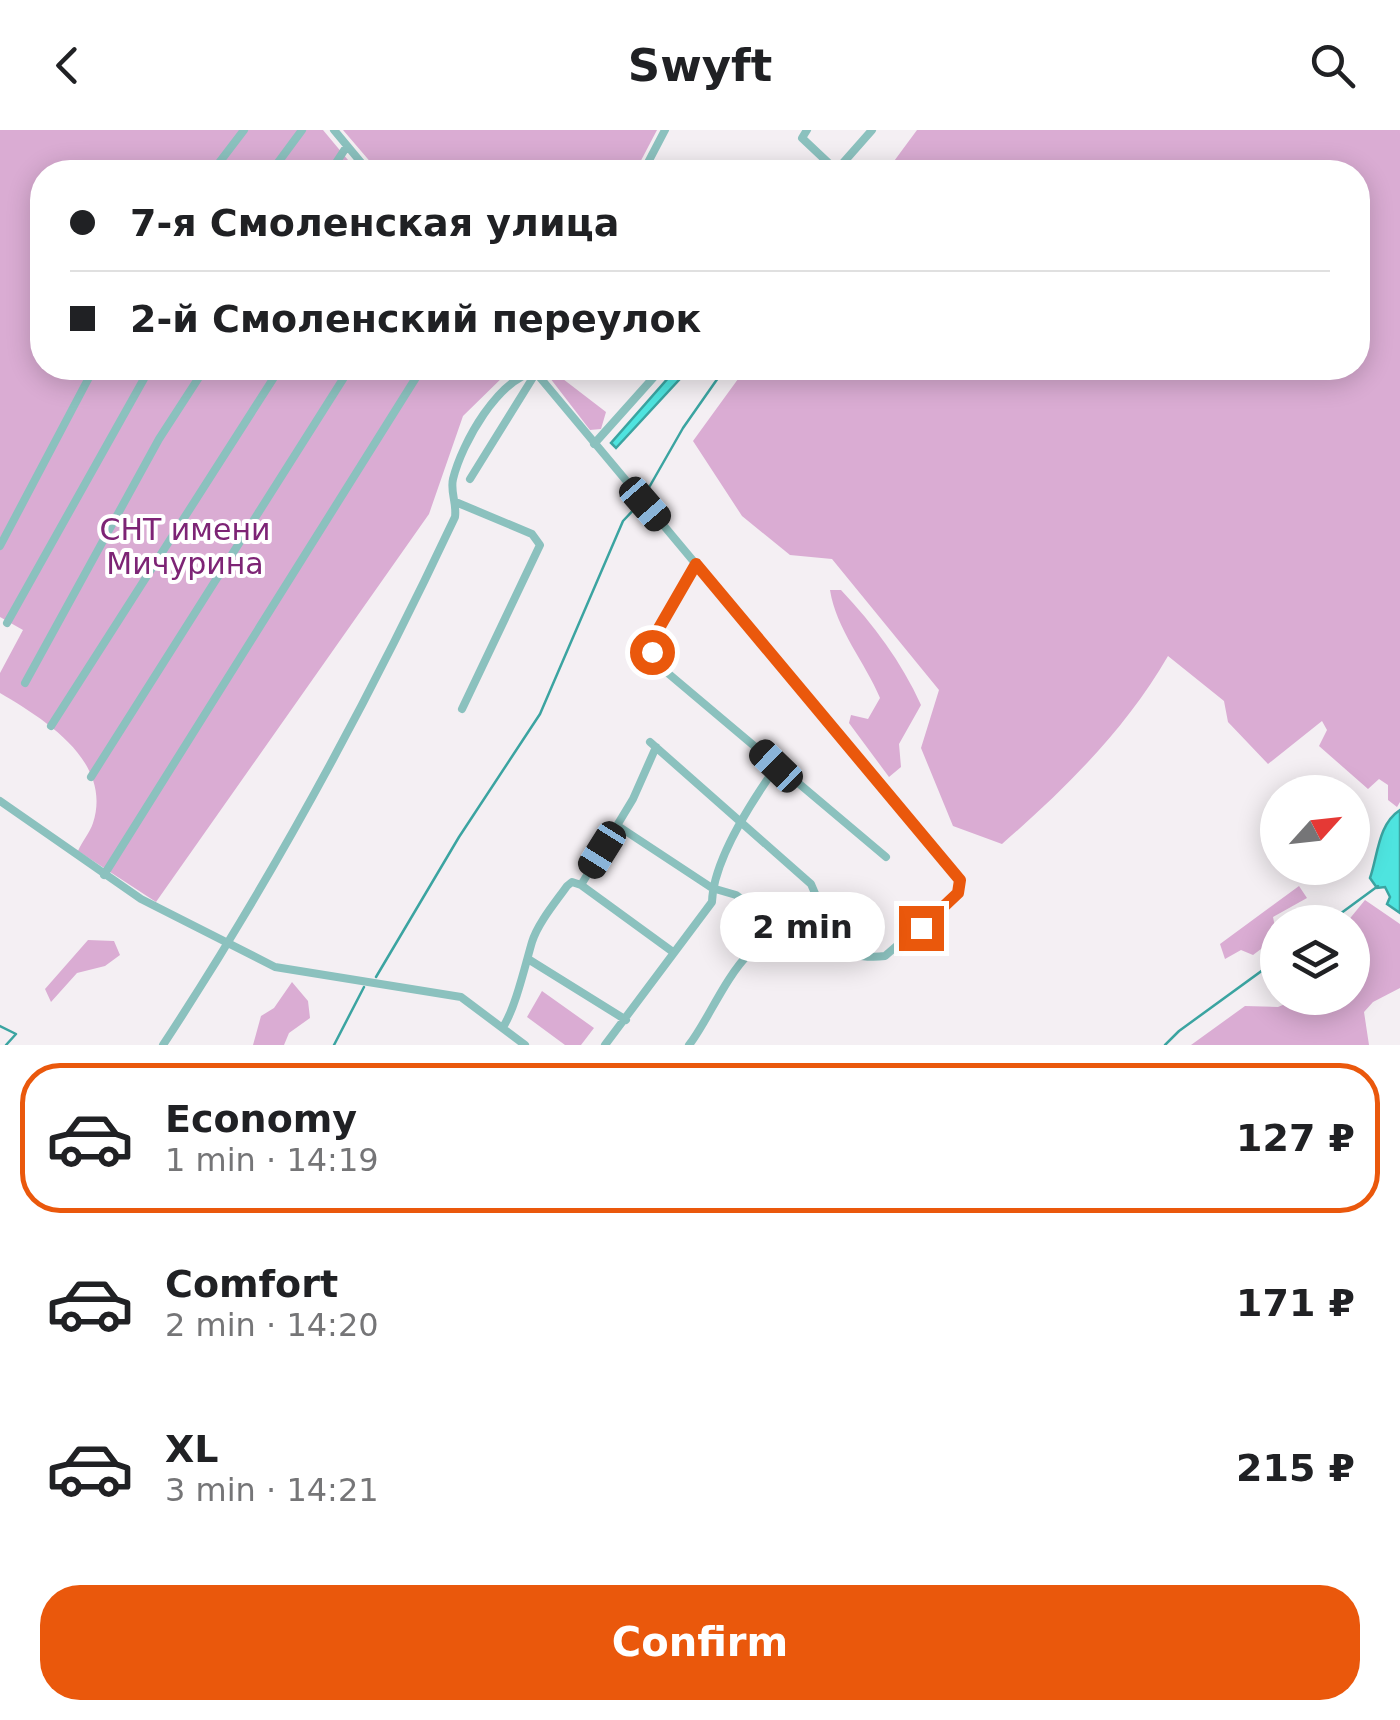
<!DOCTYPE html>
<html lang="en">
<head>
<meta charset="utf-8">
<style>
  body { margin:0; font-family:"DejaVu Sans",sans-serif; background:#f6f6f6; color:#202124; height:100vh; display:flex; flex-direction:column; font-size:38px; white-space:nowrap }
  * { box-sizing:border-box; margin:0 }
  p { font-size:32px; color:#757577 }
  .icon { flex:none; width:55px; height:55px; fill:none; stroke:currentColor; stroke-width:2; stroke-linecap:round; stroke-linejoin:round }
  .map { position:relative; height:915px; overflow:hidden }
  .side { display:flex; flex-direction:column; background:#fff; flex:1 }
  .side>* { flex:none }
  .guide { position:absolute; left:30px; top:30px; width:1340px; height:220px; border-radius:40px; box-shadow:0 5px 25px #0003; display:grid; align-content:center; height:220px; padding:0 40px; background:#fff }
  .needle { width:65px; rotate:63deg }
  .fabs { position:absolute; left:1260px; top:645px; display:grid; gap:20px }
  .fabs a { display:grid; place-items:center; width:110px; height:110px; border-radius:50%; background:#fff; box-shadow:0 5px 25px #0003; font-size:50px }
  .end { position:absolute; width:45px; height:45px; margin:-22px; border:12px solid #ea580c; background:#fff; box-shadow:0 0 0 5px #fff }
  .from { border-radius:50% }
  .bubble { position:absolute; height:70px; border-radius:35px; background:#fff; box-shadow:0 5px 25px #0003; font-size:32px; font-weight:700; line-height:70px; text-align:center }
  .car { position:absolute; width:30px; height:60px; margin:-30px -15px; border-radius:12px; box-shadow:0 0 8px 2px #0007; background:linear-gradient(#222 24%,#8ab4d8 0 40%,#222 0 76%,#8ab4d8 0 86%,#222 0) }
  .guide b { display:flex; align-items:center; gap:35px; height:95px; font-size:38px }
  .guide b+b { border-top:2px solid #e0e0e0 }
  .guide i { width:25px; height:25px; background:#202124 }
  ul { padding:18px 0 0; list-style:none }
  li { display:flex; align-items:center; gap:30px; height:150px; margin:0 20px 15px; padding:0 20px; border:5px solid transparent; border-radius:40px }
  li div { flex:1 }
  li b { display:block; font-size:38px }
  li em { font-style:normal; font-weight:700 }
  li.active { border-color:#ea580c }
  li>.icon { width:90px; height:90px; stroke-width:1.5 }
  .button { display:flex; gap:20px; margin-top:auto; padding:20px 40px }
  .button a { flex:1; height:115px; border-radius:40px; background:#ea580c; color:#fff; font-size:40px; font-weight:700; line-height:115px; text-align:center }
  header { display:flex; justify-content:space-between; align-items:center; height:130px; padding:0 40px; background:#fff; font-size:45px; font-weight:700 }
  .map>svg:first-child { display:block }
  .green { fill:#daacd3 }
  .water { fill:#4ee4df; stroke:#3ba4a1; stroke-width:2.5 }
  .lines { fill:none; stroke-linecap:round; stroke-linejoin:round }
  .stream { stroke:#3ba4a1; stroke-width:2.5 }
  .street { stroke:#8bc1be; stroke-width:8 }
  .route { stroke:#ea580c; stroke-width:12 }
  .labels { text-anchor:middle; stroke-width:8; stroke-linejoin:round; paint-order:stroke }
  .park-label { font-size:30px; fill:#7d2475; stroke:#fff }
</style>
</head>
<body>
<header><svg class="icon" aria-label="back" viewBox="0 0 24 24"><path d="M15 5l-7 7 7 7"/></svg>Swyft<svg class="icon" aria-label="search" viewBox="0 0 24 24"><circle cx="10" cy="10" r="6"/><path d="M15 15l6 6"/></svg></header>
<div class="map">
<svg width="1400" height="915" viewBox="0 0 1400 915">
  <rect width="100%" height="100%" fill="#f4eff3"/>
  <path class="green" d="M0 0H323L358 42H42V238H512L463 286 429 384 156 772 78 721C82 712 90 702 93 693 113 631 44 589 0 563V543L23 500 0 487Z
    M343 0H657L635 42H379Z
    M917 0H1400V672L1397 677 1388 670V655L1379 649 1368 659 1319 616 1327 600 1322 591 1268 634 1228 592 1224 571 1168 526C1126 599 1065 659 1002 714L953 696 921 618 939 560 832 429 790 425 742 386 693 311 746 238H1358V42H886Z
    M550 239 606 282 601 299 590 300 550 248Z
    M830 460H841C874 495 901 531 921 575L899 614 901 637 889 647 849 593 851 585 868 589 880 568C865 532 836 499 830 460Z
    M1299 756 1307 768 1273 787 1277 807 1253 825 1241 820 1225 829 1220 814Z
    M1365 770 1400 794V858L1373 872 1364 882 1369 915H1191L1245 876 1278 877 1299 868H1352V792H1347Z
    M88 810 114 811 120 825 105 836 77 843 51 872 45 859Z
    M292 852 308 871 310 888 289 903 284 915H253L261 886 274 878Z
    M542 861 594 898 581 915H565L527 887Z"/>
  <path class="water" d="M677 238H690L616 318 611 313Z
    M1400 680V783L1387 774 1390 767 1385 757 1377 758 1370 748C1378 725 1378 694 1400 680Z"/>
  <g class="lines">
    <path class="stream" d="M647 361 683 298 725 238
      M1329 792 1378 756
      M376 847 459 707 540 584 623 391 640 373
      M0 896 16 904 6 915
      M334 915 364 857
      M1165 915 1179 901 1278 829"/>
    <path class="street" d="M334 0 369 42
      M807 0 802 8 837 41
      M212 42 244 0
      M271 42 302 0
      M330 42 347 16
      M643 42 665 0
      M835 42 872 0
      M532 238 960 750 958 763 885 826C856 830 830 818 803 808 745 788 717 880 689 915
      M594 314 662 238
      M470 349 537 241
      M458 373 532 404 540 415 462 579
      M0 416 94 238
      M696 434 651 513 657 534 886 727
      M7 493 150 238
      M25 553 159 309 205 238
      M51 596 280 238
      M650 612 811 754 834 808 831 818
      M91 647 350 238
      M0 671 141 769 275 837 461 867 525 915
      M618 696 712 758 736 765 788 804
      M104 745 422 238
      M581 755 673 822
      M528 829 626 890
      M503 897C515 879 525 836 532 812 538 793 555 773 567 756L572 752 581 755 633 669 656 617
      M163 915C274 746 369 570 455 387 457 373 450 362 453 349 462 313 498 248 537 241
      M605 915 712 772C713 730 752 671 776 637"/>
  </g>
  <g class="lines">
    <path class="route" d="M652 522 651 512 696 434 960 750 958 763 921 798"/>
  </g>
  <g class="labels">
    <g class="park-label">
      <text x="185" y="410">СНТ имени<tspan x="185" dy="34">Мичурина</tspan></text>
    </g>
  </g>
</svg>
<div class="fabs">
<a><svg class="needle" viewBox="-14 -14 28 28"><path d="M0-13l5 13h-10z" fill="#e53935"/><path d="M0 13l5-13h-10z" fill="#757577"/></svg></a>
<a><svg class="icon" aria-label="layers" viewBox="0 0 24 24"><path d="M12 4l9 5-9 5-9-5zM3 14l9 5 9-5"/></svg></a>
</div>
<i class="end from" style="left:652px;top:522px"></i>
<i class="end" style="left:921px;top:798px"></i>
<div class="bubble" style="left:720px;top:762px;width:165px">2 min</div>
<i class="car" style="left:645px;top:374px;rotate:139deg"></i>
<i class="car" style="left:776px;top:636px;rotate:314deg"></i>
<i class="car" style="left:602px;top:720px;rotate:212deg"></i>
<div class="guide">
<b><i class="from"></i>7-я Смоленская улица</b>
<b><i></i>2-й Смоленский переулок</b>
</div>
</div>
<section class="side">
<ul>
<li class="active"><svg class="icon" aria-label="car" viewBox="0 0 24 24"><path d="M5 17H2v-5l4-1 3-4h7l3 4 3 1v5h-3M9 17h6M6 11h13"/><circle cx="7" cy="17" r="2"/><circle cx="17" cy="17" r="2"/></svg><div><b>Economy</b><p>1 min · 14:19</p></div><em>127 ₽</em></li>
<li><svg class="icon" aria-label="car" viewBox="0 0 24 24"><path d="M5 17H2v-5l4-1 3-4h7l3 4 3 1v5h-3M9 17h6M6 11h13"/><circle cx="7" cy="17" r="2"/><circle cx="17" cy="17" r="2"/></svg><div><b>Comfort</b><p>2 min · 14:20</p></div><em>171 ₽</em></li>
<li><svg class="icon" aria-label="car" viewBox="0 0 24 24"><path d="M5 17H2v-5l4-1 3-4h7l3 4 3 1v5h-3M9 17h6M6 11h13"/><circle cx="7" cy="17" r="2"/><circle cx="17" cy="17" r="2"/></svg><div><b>XL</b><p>3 min · 14:21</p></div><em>215 ₽</em></li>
</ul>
<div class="button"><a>Confirm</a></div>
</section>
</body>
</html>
